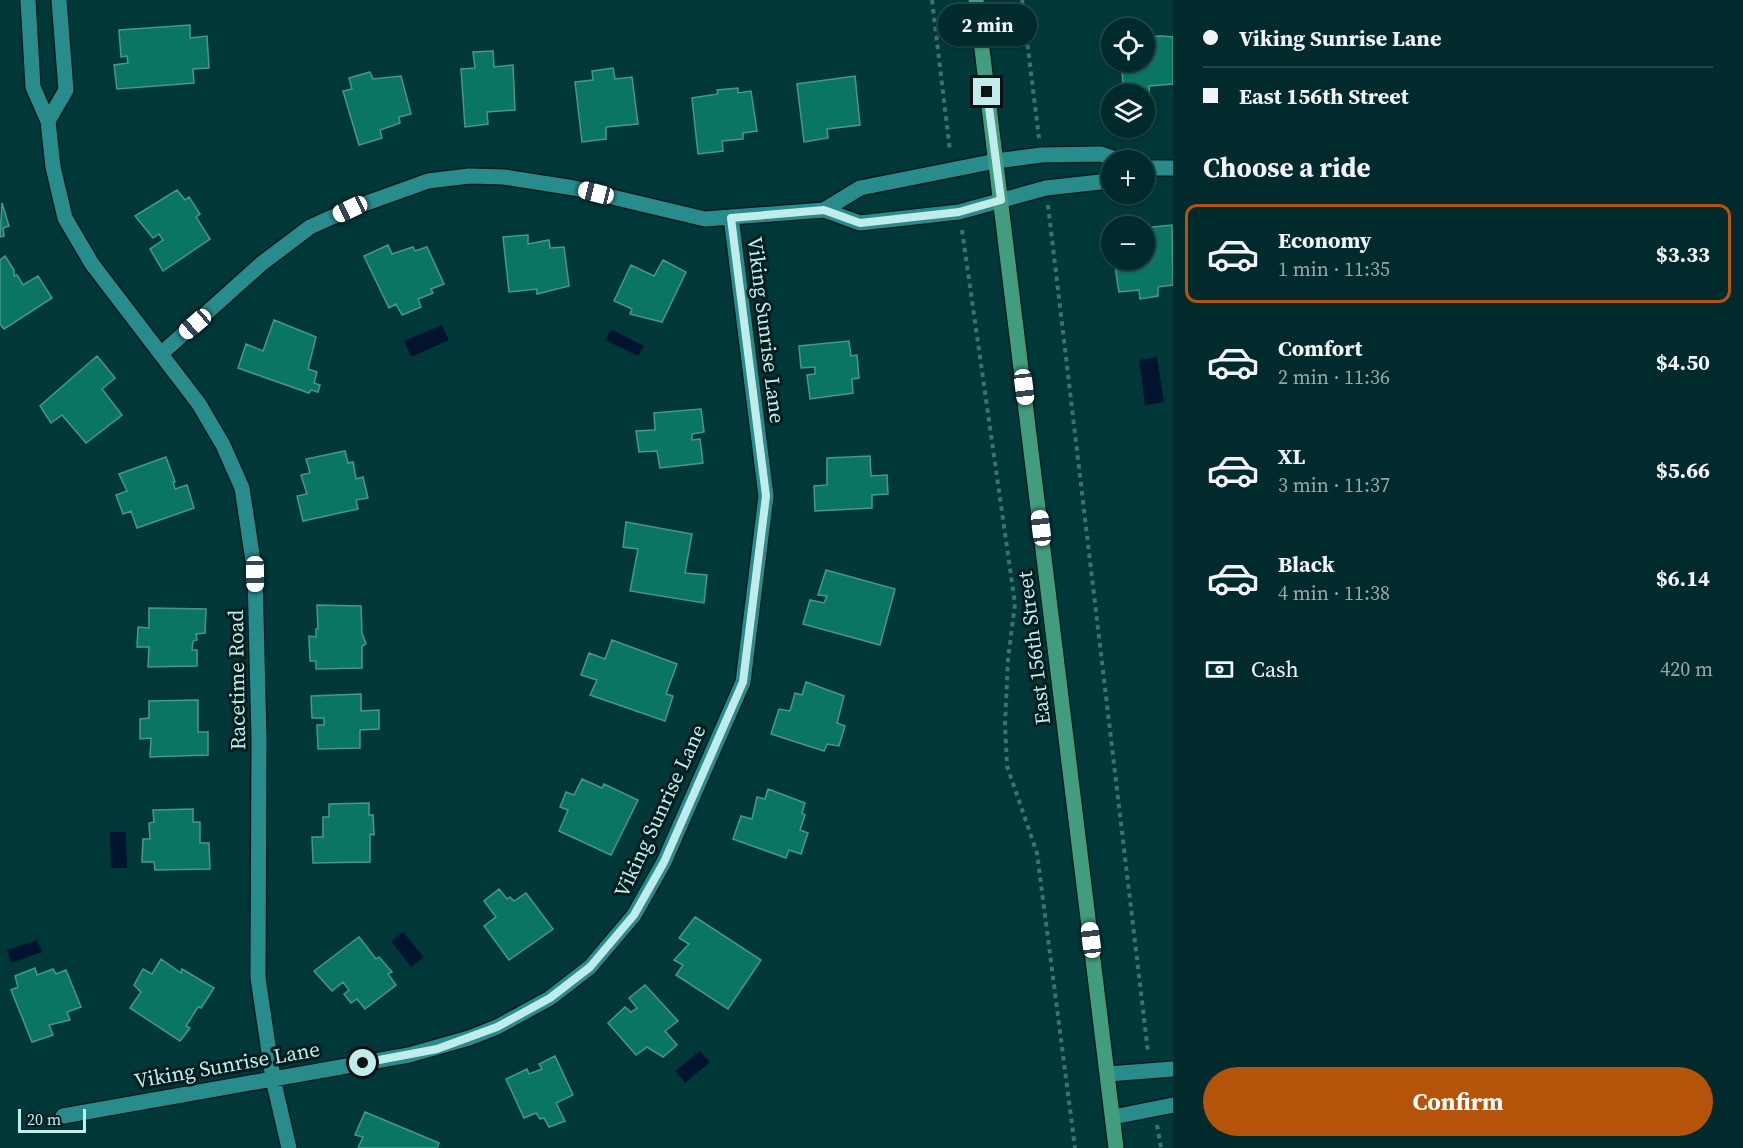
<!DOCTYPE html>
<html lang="en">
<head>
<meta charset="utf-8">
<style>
  body { margin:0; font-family:"Source Serif 4",serif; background:#0a3233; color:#f1f3f6; height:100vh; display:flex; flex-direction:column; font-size:22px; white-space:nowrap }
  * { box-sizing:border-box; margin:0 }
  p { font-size:20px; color:#95a7a9 }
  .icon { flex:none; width:33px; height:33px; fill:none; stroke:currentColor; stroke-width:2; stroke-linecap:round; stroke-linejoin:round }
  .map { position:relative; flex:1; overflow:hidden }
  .sheet { display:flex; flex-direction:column; background:#002a2b; width:570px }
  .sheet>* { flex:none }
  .banner { display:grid; align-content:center; height:132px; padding:0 30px; background:#002a2b }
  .tools { position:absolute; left:1101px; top:18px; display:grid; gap:12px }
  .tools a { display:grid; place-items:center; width:54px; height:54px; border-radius:50%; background:#002a2b; box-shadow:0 2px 4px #0004,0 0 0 2px #224647; font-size:30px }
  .scale { position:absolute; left:18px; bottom:15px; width:68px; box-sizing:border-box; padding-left:6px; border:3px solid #c1ecec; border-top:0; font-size:16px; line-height:21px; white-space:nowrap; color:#c1ecec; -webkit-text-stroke:4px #001d1e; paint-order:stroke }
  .end { position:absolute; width:27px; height:27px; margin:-14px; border:8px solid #c1ecec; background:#111; box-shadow:0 0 0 3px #111 }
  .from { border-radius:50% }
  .bubble { position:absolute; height:42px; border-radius:21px; background:#002a2b; box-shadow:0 2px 4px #0004,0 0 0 2px #224647; font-size:20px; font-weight:700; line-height:42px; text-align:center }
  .car { position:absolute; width:18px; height:36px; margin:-18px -9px; border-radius:8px; box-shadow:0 0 4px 2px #0007; background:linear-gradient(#fff 24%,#345 0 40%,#fff 0 76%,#345 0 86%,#fff 0) }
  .banner b { display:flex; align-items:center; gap:21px; height:57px; font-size:22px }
  .banner b+b { border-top:2px solid #224647 }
  .banner i { width:15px; height:15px; background:#f1f3f6 }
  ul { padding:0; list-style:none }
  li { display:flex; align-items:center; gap:18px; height:99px; margin:0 12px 9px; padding:0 18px; border:3px solid transparent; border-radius:12px }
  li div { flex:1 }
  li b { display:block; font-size:22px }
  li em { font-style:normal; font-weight:700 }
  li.on { border-color:#b45309 }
  li>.icon { width:54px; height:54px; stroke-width:1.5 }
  h2 { padding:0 30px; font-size:27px; line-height:72px }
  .pay { display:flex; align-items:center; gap:15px; height:66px; padding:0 30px; font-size:22px }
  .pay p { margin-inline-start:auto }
  .primary-button { display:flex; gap:12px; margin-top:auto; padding:12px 30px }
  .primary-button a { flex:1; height:69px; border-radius:36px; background:#b45309; color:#fff; font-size:24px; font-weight:700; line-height:69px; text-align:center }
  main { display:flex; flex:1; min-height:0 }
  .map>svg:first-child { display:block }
  .water { fill:#01142f }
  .building { fill:#0a7562; stroke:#449a86; stroke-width:1.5 }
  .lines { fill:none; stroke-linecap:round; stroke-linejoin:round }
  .street-casing { stroke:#001d1e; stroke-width:18 }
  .secondary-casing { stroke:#001d1e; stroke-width:18 }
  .path { stroke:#3e7172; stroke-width:4; stroke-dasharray:4.5 4.5; stroke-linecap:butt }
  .street { stroke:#288c8d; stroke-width:15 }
  .secondary { stroke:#429c7e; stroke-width:15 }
  .route { stroke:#c1ecec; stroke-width:8 }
  .labels { text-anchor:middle; stroke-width:6; stroke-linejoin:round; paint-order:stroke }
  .street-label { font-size:21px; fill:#c1ecec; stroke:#001d1e }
</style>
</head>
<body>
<main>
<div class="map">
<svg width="1173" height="1148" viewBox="0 0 1173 1148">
  <rect width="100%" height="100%" fill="#003839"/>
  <path class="water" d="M442 325 449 340 411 357 404 341Z
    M611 329 644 346 638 356 605 340Z
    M1157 357 1164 402 1145 405 1139 360Z
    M110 832H126L127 868H111Z
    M403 932 424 957 411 967 391 941Z
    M37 940 42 952 11 963 7 950Z
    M700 1051 710 1062 685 1083 675 1071Z"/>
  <path class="building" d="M190 25V38L207 36 209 68 193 69 194 83 117 89 114 65 128 63 127 56 121 57 119 30Z
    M1162 36 1173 37V84L1149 86 1150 103H1144V94H1124L1121 62H1144V37Z
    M493 51 494 67 513 65 515 110 487 112 488 124 465 127 461 69 475 68 473 52Z
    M613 68 615 79 632 77 638 124 606 127V139L582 142 575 82 593 80 592 71Z
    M370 72 373 79 401 76 411 114 399 117 400 123 380 130 382 138 359 145 343 91 352 89 349 78Z
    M855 76 860 125 827 129 828 138 804 142 797 84Z
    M738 88V93L751 91 757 131 743 133V139L722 141 723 151 698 154 692 98 718 94 717 90Z
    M177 190 185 200 189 197 200 214 196 217 210 239 163 271 150 249 163 240 159 234 153 238 135 216Z
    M2 203 9 226 3 228 4 236 0 237Z
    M1172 225 1173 285 1158 287V296L1140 299 1139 290 1119 292 1114 260H1144V228Z
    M528 235V244L549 240 550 248 564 247 569 286 537 294V289L509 292 503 237Z
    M388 245 392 254 413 247 415 251 427 247 444 284 431 289 433 293 418 299 421 307 402 315 396 304 389 308 364 256Z
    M5 256 14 270V276L17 275 23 285 38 276 52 298 4 329 0 324V260Z
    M663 260 686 272 662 322 630 314 632 309 614 301 631 265 654 276Z
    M274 320 316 337 308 369 317 372 314 383 320 385 318 392 311 390 309 393 238 368 246 344 263 351Z
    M849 341 851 356 857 355 859 378 852 379 853 393 810 399 807 375 815 374V367L801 368 799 346Z
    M97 356 115 378 102 389 122 415 86 443 62 415 51 423 40 406Z
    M701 409 704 432 692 434V440L700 439 703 463 660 468 657 451 639 452 636 431 655 430 654 413Z
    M345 451 348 463 353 462 356 479 363 477 368 498 356 500 358 509 303 521 297 496 307 494 301 475 310 473 306 459Z
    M870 456 871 476 887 475 888 494 872 495V508L815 511 814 486 827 485V458Z
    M166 457 175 482H173L175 489 187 485 194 508 137 528 131 511 123 514 116 495 127 491 119 474Z
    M626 522 692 534 685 573 707 575 704 603 630 591 638 549 623 547Z
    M826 570 895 589 880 645 803 624 810 600 824 603 827 596 818 595Z
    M317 605 361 606 362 633 366 644 362 646V668L316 669V661H310L309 636 316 637V629H318Z
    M149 608 206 609 205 633 196 634 197 640 193 641 192 650H197V666L148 667 149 647H137L138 627 149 628Z
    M612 640 677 664 666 694 673 696 665 721 590 695 597 680 581 675 589 653 605 659Z
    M806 682 844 696 837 723 845 726 839 746 827 744 824 751 771 734 779 709 790 711 795 693 802 695Z
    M361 694V711L379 710V729L360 730V748L318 749 317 725H324V718H312L311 696Z
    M198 700V732H208V755L150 757 151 738 140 739V719L149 718V701Z
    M582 779 602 788 604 784 638 800 611 855 559 831 568 810 560 807 566 792 574 795Z
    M768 789 805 803 802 813 805 815 800 830 808 833 801 854 789 850 786 858 733 839 741 816 752 819 757 797 765 799Z
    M369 803V815H373L374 835 370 834V862L313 863 312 837H323V817H329V804Z
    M193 809V822H200V843H209L210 869 155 870 154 862H142L143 839H150L149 823 154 822 153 810Z
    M499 889 507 899 510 897 514 901 526 893 553 929 509 960 484 926 496 917 484 901Z
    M695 917 761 960 728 1009 676 975 683 965 674 960 689 944 679 938Z
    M359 937 376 959 379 957 392 972 388 974 396 985 365 1009 357 999 351 1003 344 994 349 990 343 982 332 991 314 971Z
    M161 959 181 973 182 969 214 988 201 1008 198 1007 186 1026 190 1028 180 1041 130 1008 141 992 134 985 143 969 152 974Z
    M35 968 37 975 53 969 56 974 66 970 81 1007 67 1012 70 1020 49 1025 53 1035 32 1042 11 990 18 987 15 976Z
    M645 985 678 1021 665 1031 677 1045 663 1057 647 1047 636 1055 608 1023 625 1007 631 1012 637 1008 629 998Z
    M555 1056 573 1095 556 1103 565 1121 549 1127 544 1118 540 1119 536 1113 524 1118 506 1079 527 1069 529 1074 542 1069 539 1064Z
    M365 1112 439 1143 437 1148H358L363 1137 355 1135Z"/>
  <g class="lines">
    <defs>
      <path id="street" d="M28 0 33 87 48 121 53 167 65 218 92 264 199 404 223 445 242 488 255 574 259 739 258 978 273 1079 289 1148
        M48 121 66 90 59 0
        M1144 168H1173
        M824 210 860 223 959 212 1046 188 1100 182 1112 177
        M162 353 261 264 310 227 350 209 428 181 469 176 504 177 574 188 705 219 824 210 860 188 996 161 1041 155 1101 154 1118 160
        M1108 1074 1173 1069
        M63 1116 409 1055 469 1038 497 1027 550 998 590 967 634 915 664 862 743 682 766 496 731 217
        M1113 1117 1173 1105"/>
      <path id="secondary" d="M976 0 1116 1148"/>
    </defs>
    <use href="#street" class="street-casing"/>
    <use href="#secondary" class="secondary-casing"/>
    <path class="path" d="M932 0 950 151
      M1022 0 1039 138
      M1048 205 1148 1052
      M962 230 1015 604 1008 659 1005 724 1007 766 1037 853 1075 1148
      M1157 1125 1161 1148"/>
    <use href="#street" class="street"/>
    <use href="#secondary" class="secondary"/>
  </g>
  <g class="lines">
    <path class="route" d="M363 1063 437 1049 497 1027 550 998 590 967 634 915 664 862 743 682 766 496 731 218 824 210 860 223 959 212 1001 200 987 92"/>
  </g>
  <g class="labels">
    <g class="street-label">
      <text transform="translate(766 330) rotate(83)" y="7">Viking Sunrise Lane</text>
      <text transform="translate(1034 648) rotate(-97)" y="7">East 156th Street</text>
      <text transform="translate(237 680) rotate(-91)" y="7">Racetime Road</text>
      <text transform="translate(660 811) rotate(-65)" y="7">Viking Sunrise Lane</text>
      <text transform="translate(227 1065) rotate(-10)" y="7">Viking Sunrise Lane</text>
    </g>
  </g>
</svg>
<div class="tools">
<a><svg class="icon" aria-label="locate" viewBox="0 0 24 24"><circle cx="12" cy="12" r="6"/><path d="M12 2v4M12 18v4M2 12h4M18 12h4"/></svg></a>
<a><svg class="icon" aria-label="layers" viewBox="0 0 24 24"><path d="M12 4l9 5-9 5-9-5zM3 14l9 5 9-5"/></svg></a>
<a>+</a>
<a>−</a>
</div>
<div class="scale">20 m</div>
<i class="end from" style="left:363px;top:1063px"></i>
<i class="end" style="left:987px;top:92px"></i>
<div class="bubble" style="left:938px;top:4px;width:99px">2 min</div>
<i class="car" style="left:596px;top:193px;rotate:284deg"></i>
<i class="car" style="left:350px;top:209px;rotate:245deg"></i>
<i class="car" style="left:195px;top:324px;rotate:229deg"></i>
<i class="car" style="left:1024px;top:387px;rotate:173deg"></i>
<i class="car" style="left:1041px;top:528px;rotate:353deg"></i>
<i class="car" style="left:255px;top:574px;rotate:179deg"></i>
<i class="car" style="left:1091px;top:940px;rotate:353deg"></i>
</div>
<section class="sheet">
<div class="banner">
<b><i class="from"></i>Viking Sunrise Lane</b>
<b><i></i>East 156th Street</b>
</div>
<h2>Choose a ride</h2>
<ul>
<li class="on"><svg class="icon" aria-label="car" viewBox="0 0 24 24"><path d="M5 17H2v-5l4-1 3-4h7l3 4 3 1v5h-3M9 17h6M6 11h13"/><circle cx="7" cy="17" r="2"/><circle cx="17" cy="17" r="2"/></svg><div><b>Economy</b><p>1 min · 11:35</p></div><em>$3.33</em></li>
<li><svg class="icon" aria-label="car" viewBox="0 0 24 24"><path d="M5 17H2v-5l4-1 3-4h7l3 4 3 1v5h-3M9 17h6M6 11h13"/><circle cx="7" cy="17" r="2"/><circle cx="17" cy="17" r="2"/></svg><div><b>Comfort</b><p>2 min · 11:36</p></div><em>$4.50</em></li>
<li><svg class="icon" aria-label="car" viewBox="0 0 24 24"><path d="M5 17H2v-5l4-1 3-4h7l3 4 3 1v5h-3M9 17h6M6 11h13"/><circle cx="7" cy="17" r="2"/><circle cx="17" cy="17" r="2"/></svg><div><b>XL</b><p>3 min · 11:37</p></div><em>$5.66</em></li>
<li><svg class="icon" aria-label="car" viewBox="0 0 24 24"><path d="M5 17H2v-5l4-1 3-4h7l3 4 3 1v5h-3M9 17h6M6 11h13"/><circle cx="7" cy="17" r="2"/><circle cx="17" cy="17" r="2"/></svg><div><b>Black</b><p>4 min · 11:38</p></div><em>$6.14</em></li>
</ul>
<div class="pay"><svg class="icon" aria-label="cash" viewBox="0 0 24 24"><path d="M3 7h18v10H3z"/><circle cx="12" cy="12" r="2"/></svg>Cash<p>420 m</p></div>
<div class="primary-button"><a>Confirm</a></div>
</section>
</main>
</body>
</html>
